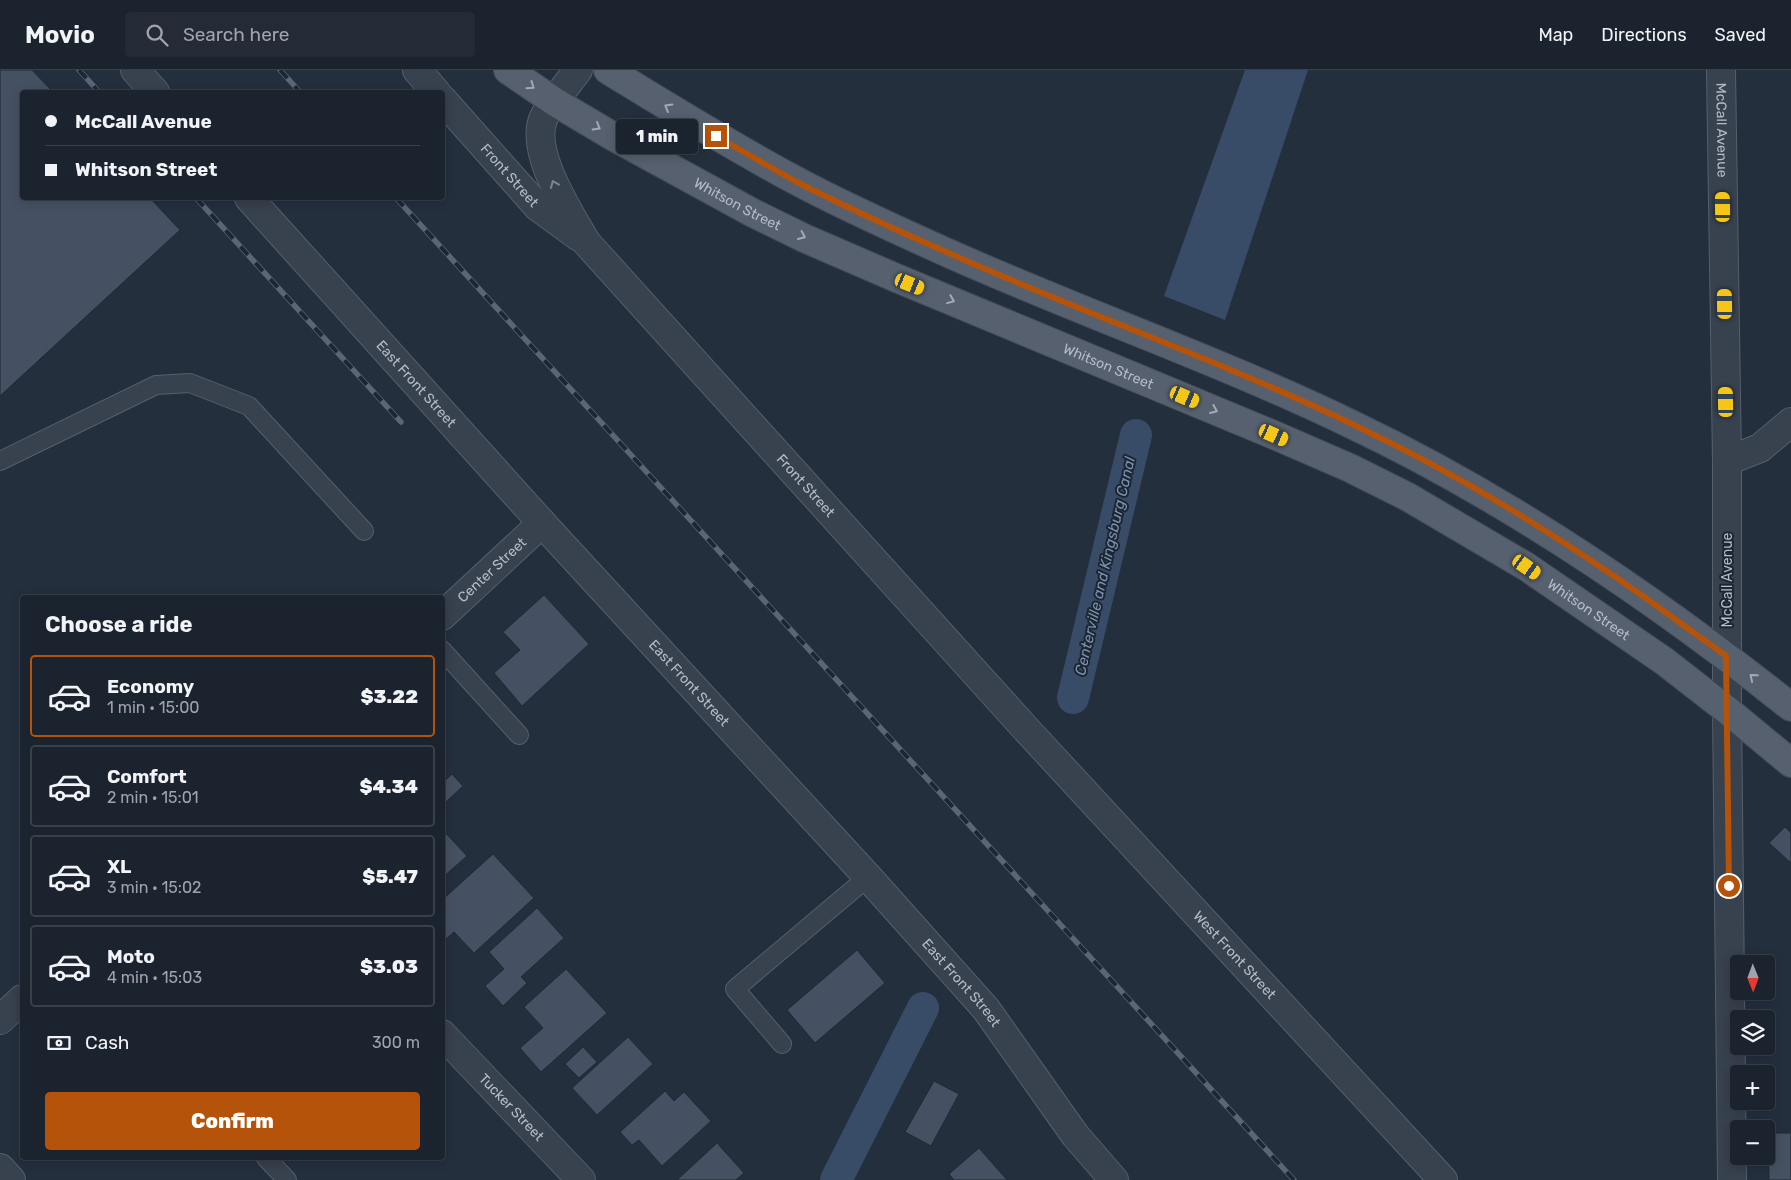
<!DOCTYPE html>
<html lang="en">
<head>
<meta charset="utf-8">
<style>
  body { margin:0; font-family:Rubik,sans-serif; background:#242b36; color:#f1f3f6; height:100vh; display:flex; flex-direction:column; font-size:19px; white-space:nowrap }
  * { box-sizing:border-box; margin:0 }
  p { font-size:16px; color:#a0a4aa }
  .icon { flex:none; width:28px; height:28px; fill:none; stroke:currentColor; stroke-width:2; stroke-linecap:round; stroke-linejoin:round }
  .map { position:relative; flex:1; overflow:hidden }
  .panel { position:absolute; left:20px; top:525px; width:425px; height:565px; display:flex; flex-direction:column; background:#1b232e; border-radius:5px; box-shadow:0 2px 12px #0003,0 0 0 1px #39404a }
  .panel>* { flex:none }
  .guide { position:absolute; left:20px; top:20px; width:425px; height:110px; border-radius:5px; box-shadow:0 2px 12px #0003,0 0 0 1px #39404a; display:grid; align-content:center; height:110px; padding:0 25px; background:#1b232e }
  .needle { width:32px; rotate:179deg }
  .buttons { position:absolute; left:1730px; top:885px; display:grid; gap:10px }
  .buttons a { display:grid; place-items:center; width:45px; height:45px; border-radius:5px; background:#1b232e; box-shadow:0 2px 12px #0003,0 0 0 1px #39404a; font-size:25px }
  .end { position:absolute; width:22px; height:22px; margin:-11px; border:6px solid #b45309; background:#fff; box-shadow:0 0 0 2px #fff }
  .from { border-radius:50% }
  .bubble { position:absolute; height:35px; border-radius:5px; background:#1b232e; box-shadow:0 2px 12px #0003,0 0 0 1px #39404a; font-size:16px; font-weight:800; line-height:35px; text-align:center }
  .car { position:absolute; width:15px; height:30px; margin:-15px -8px; border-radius:6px; box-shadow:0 0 4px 1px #0007; background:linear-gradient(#f5c518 24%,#345 0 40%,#f5c518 0 76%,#345 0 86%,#f5c518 0) }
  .guide b { display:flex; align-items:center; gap:18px; height:48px; font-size:19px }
  .guide b+b { border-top:1px solid #39404a }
  .guide i { width:12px; height:12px; background:#f1f3f6 }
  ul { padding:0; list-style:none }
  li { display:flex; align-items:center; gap:15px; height:82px; margin:0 10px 8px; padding:0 15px; border:2px solid #39404a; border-radius:5px }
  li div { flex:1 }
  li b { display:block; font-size:19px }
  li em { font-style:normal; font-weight:800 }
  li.selected { border-color:#b45309 }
  li>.icon { width:45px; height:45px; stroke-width:1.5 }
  h2 { padding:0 25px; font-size:22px; line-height:60px }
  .pay { display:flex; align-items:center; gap:12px; height:55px; padding:0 25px; font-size:19px }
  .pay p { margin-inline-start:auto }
  .primary-button { display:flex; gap:10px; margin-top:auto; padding:10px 25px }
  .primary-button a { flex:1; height:58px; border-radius:5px; background:#b45309; color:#fff; font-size:20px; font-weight:800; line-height:58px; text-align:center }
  header { display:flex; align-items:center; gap:30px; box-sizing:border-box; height:70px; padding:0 25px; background:#1b232e; border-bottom:1px solid #39404a }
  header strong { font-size:24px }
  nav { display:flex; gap:28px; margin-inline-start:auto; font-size:18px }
  .search { width:350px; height:45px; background:#242b36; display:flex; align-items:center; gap:12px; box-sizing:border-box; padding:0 18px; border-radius:5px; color:#a0a4aa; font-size:19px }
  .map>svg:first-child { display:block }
  .water { fill:#394c67 }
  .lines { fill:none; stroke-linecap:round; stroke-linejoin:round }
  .canal { stroke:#394c67; stroke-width:32 }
  .building { fill:#455162; stroke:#1f2835 }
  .service-casing { stroke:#565f6c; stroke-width:20 }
  .minor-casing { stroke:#565f6c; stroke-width:30 }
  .primary-casing { stroke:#414a57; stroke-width:30 }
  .service { stroke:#38414e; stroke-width:18 }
  .minor { stroke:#38414e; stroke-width:28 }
  .primary { stroke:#56606e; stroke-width:28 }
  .rail-casing { stroke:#5a6575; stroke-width:5.5 }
  .rail { stroke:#1d2633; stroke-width:4; stroke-dasharray:11; stroke-linecap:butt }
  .oneway { stroke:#a1aab7 }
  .oneway2 { stroke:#7c8592 }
  .route { stroke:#b45309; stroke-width:6 }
  .labels { text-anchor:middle; stroke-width:4; stroke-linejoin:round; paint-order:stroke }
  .street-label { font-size:14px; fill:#b4bcc9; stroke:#1d2633 }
  .water-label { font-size:15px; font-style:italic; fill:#7c92b1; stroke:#1d2633 }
</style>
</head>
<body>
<header>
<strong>Movio</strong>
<div class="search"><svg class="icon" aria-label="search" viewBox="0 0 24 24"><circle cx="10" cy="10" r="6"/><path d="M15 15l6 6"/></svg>Search here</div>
<nav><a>Map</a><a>Directions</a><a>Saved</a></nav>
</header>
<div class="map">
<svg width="1791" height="1110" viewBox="0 0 1791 1110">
  <rect width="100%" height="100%" fill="#242f3e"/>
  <path class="water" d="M1245 0H1308L1225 250 1164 226Z"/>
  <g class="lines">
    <path class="canal" d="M1073 628 1136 365
      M836 1110 923 938"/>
  </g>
  <path class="building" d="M0 0H32L53 22H22V128H150L180 160 0 326Z
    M544 525 589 574 522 636 494 603 520 580 503 562Z
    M452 704 463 716 446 732 442 729V713Z
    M1785 757 1791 763V793L1769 773Z
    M442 759 467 786 442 808Z
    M493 784 534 828 474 883 454 862 445 870 442 868V830Z
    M537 838 564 868 521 907 527 913 503 936 485 916 504 899 489 882Z
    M857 880 885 913 815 973 787 940Z
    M566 899 607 943 541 1002 520 978 543 958 524 937Z
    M628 967 653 994 597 1045 572 1018Z
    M583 977 597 992 579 1008 565 994Z
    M934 1011 959 1024 931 1076 905 1062Z
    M665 1021 674 1031 684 1022 711 1051 662 1096 639 1070 632 1075 620 1062Z
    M1768 1063H1791V1110H1769Z
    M717 1073 744 1103 736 1110H677Z
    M979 1078 1007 1110H954L949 1104Z"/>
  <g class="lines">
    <defs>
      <path id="service" d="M0 391 156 315 190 313 249 336 364 461
        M442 580 519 665
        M782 974 735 919 868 807
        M266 1088 287 1110"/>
      <g id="minor">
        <path d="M135 0 155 22"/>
        <path d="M417 0 436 22"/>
        <path id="s1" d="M578 0C567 15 552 32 544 47 528 81 570 143 586 172L1026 659 1443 1110"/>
        <path id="s2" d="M1721 0 1727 391V640L1732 1110"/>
        <path id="s3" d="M442 29 538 137 579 167"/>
        <path id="s4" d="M249 128 542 453 868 807 986 939 1075 1065 1114 1110"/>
        <path d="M1727 391 1760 378 1791 352"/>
        <path id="s5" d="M442 546 542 453"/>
        <path d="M0 950 22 929"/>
        <path id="s6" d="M442 964 581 1110"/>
        <path d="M0 1098 11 1110"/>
      </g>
      <g id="primary">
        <path id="s7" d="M508 0 555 32 614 67 753 143 804 168 894 207 1274 365 1350 398 1408 427 1527 497 1664 591 1727 640 1791 693"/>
        <path d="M608 0C670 38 731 76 795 110 845 137 897 160 948 183 1082 243 1221 291 1353 355 1510 430 1655 529 1791 637"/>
      </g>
    </defs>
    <use href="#service" class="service-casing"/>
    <use href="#minor" class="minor-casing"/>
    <use href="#primary" class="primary-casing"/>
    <use href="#service" class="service"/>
    <use href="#minor" class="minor"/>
    <use href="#primary" class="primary"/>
    <defs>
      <path id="rail" d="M79 0 99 22
        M280 0 300 22
        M196 128 401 352
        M396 128 1294 1110"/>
    </defs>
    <use href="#rail" class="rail-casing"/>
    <use href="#rail" class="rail"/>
  </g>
  <defs><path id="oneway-chevron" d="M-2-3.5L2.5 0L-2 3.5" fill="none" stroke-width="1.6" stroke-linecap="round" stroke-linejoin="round" transform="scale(1.25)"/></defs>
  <g class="oneway">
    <use href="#oneway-chevron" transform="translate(531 16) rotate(35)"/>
    <use href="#oneway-chevron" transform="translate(668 37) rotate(-149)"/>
    <use href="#oneway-chevron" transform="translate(597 57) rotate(30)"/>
    <use href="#oneway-chevron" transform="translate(802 166) rotate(25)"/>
    <use href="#oneway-chevron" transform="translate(951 230) rotate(22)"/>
    <use href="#oneway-chevron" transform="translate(1214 340) rotate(23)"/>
    <use href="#oneway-chevron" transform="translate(1753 607) rotate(-140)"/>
  </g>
  <use class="oneway2" href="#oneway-chevron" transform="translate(554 114) rotate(-113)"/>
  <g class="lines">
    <path class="route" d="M716 66C742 81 768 96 795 111 846 137 898 161 951 184 1083 243 1221 291 1352 354 1443 397 1531 449 1614 506 1652 532 1689 559 1726 586L1729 816"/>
  </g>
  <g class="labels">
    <g class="street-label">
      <text dy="5" stroke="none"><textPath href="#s2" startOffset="60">McCall Avenue</textPath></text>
      <text dy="5" stroke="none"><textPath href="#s3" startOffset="102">Front Street</textPath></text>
      <text dy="5" stroke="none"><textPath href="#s7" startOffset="266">Whitson Street</textPath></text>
      <text dy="5" stroke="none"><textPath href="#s7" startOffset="671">Whitson Street</textPath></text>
      <text dy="5" stroke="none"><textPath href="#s4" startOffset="250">East Front Street</textPath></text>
      <text dy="5" stroke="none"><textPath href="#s1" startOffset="522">Front Street</textPath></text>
      <text dy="5" stroke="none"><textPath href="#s5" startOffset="68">Center Street</textPath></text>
      <text transform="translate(1727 510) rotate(-90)" y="5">McCall Avenue</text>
      <text dy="5" stroke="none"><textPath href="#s7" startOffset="1211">Whitson Street</textPath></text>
      <text dy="5" stroke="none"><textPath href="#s4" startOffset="655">East Front Street</textPath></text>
      <text dy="5" stroke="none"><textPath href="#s1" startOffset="1158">West Front Street</textPath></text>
      <text dy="5" stroke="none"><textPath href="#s4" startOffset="1060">East Front Street</textPath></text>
      <text dy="5" stroke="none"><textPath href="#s6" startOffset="101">Tucker Street</textPath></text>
    </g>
    <g class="water-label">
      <text transform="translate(1105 496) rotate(-77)" y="5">Centerville and Kingsburg Canal</text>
    </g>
  </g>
</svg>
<div class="buttons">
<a><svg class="needle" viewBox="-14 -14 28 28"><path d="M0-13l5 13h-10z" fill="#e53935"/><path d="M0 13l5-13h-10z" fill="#a0a4aa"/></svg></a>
<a><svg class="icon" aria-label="layers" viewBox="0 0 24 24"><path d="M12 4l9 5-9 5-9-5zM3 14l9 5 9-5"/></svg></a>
<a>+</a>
<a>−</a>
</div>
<i class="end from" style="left:1729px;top:816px"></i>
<i class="end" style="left:716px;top:66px"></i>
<div class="bubble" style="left:616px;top:49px;width:82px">1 min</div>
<i class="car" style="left:1723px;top:137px;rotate:359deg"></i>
<i class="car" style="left:910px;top:214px;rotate:112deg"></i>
<i class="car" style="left:1725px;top:234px;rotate:359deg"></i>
<i class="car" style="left:1185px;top:327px;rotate:113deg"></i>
<i class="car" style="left:1726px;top:332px;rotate:359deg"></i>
<i class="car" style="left:1274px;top:365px;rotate:114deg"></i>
<i class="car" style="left:1527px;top:497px;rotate:125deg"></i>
<div class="guide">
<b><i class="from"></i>McCall Avenue</b>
<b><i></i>Whitson Street</b>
</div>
<section class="panel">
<h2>Choose a ride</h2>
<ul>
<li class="selected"><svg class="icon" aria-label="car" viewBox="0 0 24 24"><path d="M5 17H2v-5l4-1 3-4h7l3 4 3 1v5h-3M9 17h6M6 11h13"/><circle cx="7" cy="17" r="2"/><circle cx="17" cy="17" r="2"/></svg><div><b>Economy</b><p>1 min · 15:00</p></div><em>$3.22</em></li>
<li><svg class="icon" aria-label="car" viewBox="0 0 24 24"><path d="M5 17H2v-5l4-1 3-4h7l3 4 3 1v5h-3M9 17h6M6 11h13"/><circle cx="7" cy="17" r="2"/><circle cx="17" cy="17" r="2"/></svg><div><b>Comfort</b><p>2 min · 15:01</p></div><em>$4.34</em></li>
<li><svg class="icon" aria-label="car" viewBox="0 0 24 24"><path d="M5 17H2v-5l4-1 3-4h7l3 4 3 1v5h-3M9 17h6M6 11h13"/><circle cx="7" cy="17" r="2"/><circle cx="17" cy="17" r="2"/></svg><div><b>XL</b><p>3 min · 15:02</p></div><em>$5.47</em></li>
<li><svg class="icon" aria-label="car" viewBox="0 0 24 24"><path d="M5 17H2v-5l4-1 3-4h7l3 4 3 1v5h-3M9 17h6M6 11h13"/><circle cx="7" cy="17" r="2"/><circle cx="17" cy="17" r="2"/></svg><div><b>Moto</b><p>4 min · 15:03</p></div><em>$3.03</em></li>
</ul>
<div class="pay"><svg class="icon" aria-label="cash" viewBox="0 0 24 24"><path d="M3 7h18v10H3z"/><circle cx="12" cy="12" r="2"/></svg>Cash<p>300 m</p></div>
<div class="primary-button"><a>Confirm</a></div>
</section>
</div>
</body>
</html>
